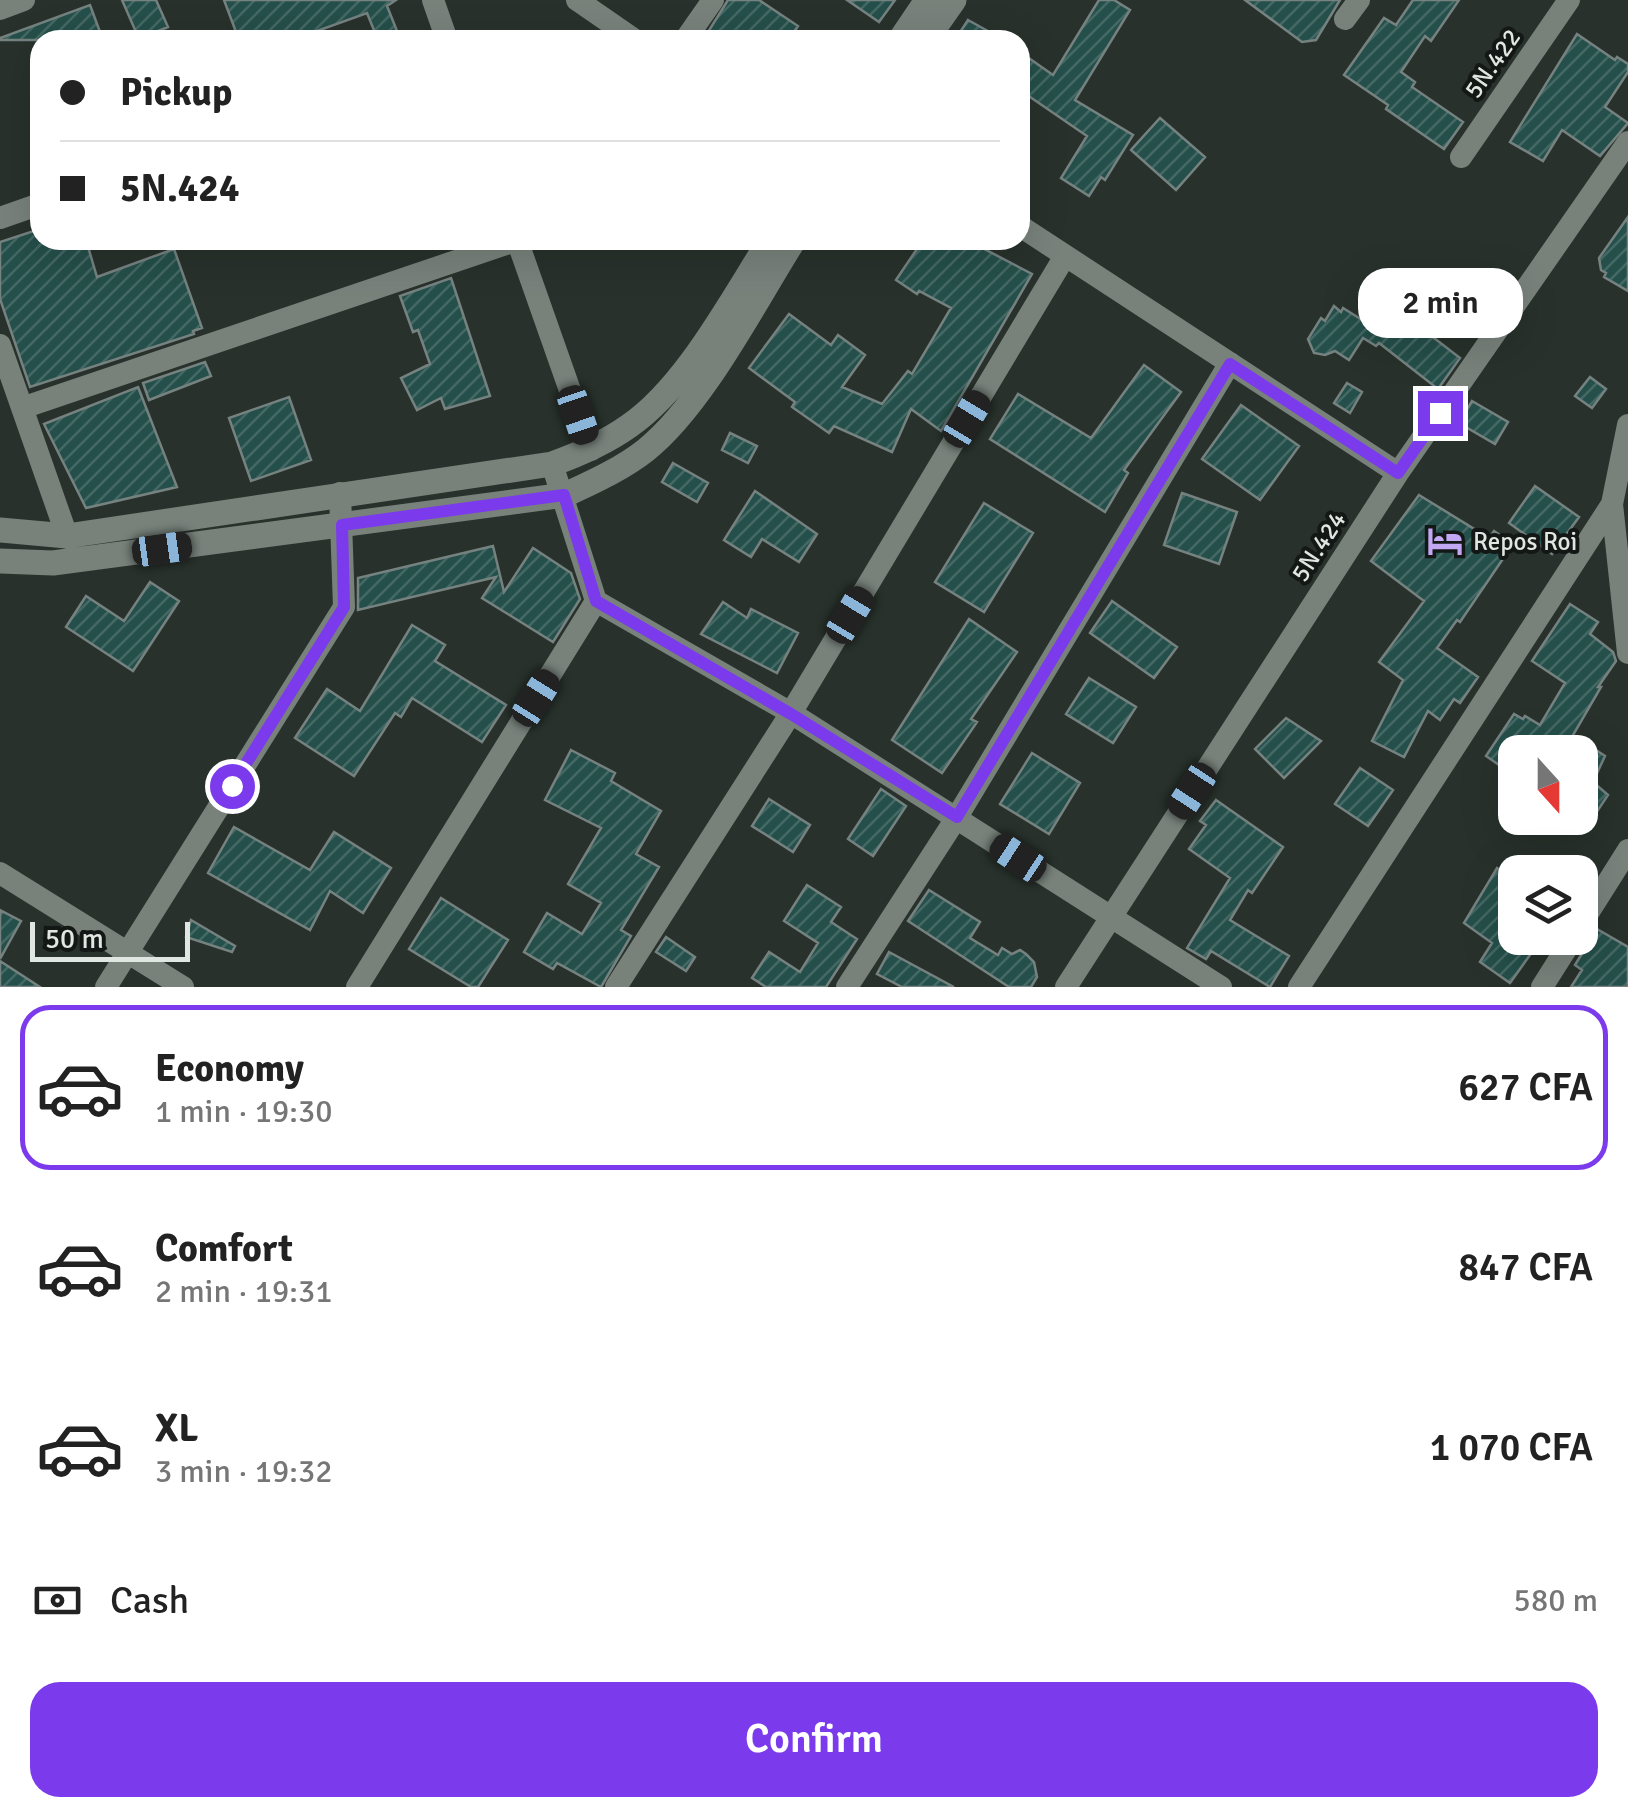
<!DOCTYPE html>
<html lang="en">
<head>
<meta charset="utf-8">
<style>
  body { margin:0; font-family:Signika,sans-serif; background:#f2f2f2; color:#222; height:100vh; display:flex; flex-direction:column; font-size:38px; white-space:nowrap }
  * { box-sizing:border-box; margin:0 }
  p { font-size:32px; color:#767676 }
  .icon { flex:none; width:55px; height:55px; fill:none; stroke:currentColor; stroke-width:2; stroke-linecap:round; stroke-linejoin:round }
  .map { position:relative; height:987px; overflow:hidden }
  .details { display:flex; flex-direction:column; background:#fff; flex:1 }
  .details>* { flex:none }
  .guide { position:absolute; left:30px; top:30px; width:1000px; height:220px; border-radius:30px; box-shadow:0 10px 40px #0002; display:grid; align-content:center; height:220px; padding:0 30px; background:#fff }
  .needle { width:65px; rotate:159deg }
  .fabs { position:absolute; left:1498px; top:735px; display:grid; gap:20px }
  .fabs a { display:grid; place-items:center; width:100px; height:100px; border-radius:20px; background:#fff; box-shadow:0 10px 40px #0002; font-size:50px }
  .scale { position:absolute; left:30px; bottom:25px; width:160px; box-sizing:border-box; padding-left:10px; border:5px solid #e0e6e2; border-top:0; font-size:28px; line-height:35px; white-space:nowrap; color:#e0e6e2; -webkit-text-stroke:8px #131715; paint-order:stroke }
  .end { position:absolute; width:45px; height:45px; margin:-22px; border:12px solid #7c3aed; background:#fff; box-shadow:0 0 0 5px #fff }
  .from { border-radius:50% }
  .bubble { position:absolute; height:70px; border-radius:30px; background:#fff; box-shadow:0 10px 40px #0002; font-size:32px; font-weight:600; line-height:70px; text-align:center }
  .car { position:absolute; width:30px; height:60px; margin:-30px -15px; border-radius:12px; box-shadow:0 0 8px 2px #0007; background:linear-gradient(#222 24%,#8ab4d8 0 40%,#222 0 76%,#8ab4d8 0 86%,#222 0) }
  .guide b { display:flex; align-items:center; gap:35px; height:95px; font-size:38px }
  .guide b+b { border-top:2px solid #e0e0e0 }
  .guide i { width:25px; height:25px; background:#222 }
  ul { padding:18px 0 0; list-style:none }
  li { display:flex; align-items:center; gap:30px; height:165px; margin:0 20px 15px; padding:0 10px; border:5px solid transparent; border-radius:30px }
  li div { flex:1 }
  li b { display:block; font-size:38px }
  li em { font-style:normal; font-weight:600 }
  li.active { border-color:#7c3aed }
  li>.icon { width:90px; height:90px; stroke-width:1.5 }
  .pay { display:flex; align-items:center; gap:25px; height:110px; padding:0 30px; font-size:38px }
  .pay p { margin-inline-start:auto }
  .cta { display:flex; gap:20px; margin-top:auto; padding:20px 30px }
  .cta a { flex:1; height:115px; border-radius:30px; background:#7c3aed; color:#fff; font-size:40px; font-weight:600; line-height:115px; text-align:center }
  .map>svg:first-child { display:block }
  .building { fill:url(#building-hatch); stroke:#758280; stroke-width:2.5 }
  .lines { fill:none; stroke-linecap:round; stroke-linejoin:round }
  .minor { stroke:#78827b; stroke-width:22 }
  .secondary { stroke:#78827b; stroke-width:25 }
  .route { stroke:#7c3aed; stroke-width:12 }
  .labels { text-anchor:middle; stroke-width:8; stroke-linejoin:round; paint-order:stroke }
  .street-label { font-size:25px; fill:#e0e6e2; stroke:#131715 }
  .poi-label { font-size:25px; fill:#e0e6e2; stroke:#131715; text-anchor:start }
</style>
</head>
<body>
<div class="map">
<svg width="1628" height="987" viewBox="0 0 1628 987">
  <defs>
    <pattern id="building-hatch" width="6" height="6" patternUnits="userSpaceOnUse" patternTransform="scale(2.5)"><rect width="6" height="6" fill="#254f4a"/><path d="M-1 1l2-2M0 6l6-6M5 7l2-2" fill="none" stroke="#446864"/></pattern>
  </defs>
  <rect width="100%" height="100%" fill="#28312b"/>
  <path class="building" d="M122 0H156L168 27 139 39Z
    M224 0H396L387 6 399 36 378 40 367 13 292 40H239Z
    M728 0H759L798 26 789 40H703Z
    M847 0H895L879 22Z
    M1099 0H1114L1130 10 1075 100 1133 135 1105 180 1101 177 1089 196 1061 178 1087 136 1020 90V52L1053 75Z
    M1245 0H1340L1316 40 1302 42Z
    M1413 0H1459L1431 41 1425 36 1401 72 1415 82 1412 87 1463 122 1444 149 1386 109 1388 105 1344 75 1384 18 1396 25Z
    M90 5 103 40H1L0 38Z
    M968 20 1004 40H955Z
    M1577 34 1615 60 1617 57 1628 64V72L1605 107 1628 123 1600 156 1562 130 1543 161 1510 142Z
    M1160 118 1205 157 1176 190 1131 150Z
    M1628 217V291L1604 277 1606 273 1601 270 1599 258Z
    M40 229V240H86L97 277 174 249 202 328 193 331 194 334 30 387 0 299V242Z
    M923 240H952L965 249 969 241 1032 274 941 431 911 409 892 452 834 426 829 433 792 407 795 402 749 368 789 314 831 345 838 335 865 355 842 387 882 404 908 371 912 374 951 308 919 291 917 294 896 280Z
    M451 278 490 396 445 409 441 398 417 410 401 378 430 364 418 330 413 332 400 296Z
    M1334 306 1341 312 1343 308 1367 323 1373 315 1403 333 1412 321 1460 358 1438 389 1379 343 1376 346 1363 338 1349 360 1335 351 1325 355 1314 353 1308 339 1321 318 1325 321Z
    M205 362 211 376 149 400 143 383Z
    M1144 365 1181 392 1124 470 1128 473 1105 512 990 439 1018 394 1091 438Z
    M1590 377 1606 389 1592 408 1575 396Z
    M1347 383 1362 392 1350 413 1334 403Z
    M138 387 177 487 86 508 44 424Z
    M289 397 311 460 251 481 229 418Z
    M1472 401 1508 422 1495 444 1459 423Z
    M1241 405 1299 446 1260 500 1202 459Z
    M730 433 757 446 748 463 722 450Z
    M673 463 708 483 697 502 662 482Z
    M1535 486 1579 517 1552 554 1509 523Z
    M755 491 817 534 799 562 762 539 751 557 724 540Z
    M1182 493 1237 512 1219 564 1164 545Z
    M1419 495 1489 538 1494 531 1513 544 1460 622 1457 620 1437 648 1478 677 1460 703 1454 699 1440 720 1428 711 1404 757 1372 741 1403 680 1379 662 1424 601 1371 561Z
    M984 503 1033 533 984 612 935 582Z
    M493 546 504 592 533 548 571 573 580 599 553 642 482 598 496 577 358 610V578Z
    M150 582 179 601 133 671 66 627 86 596 124 621Z
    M1112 601 1177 647 1154 678 1090 633Z
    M723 602 747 618 751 609 798 633 777 673 701 634Z
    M1570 604 1598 622 1590 634 1613 652 1616 661 1598 687H1601L1573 735 1605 756 1593 782 1608 795 1594 816 1580 808V752H1515V776L1486 756 1514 714 1523 719 1525 716 1540 725 1565 683 1532 661Z
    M969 619 1017 652 971 719 977 722 942 773 892 740Z
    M412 625 445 645 435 661 506 705 482 742 412 698 401 717 395 713 354 776 295 738 327 689 360 711Z
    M1089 678 1136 707 1113 743 1066 714Z
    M1286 718 1321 741 1284 778 1255 749Z
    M571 750 615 773 611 781 661 811 636 854 659 867 621 930 631 936 601 987 557 963 553 969 524 952 547 913 582 934 601 903 568 884 601 828 545 800Z
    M1032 753 1080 783 1049 834 1000 804Z
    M1360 768 1393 790 1368 826 1335 804Z
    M881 789 906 806 873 856 848 839Z
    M769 799 810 825 793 852 752 826Z
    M1216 800 1283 847 1252 893 1248 890 1230 920 1289 956 1270 987 1211 951 1206 959 1187 948 1230 878 1189 849 1206 825 1200 821Z
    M234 827 310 870 334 832 391 868 363 913 330 891 310 930 208 873Z
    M1497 868 1515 881V938H1542L1510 983 1480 962 1492 943 1464 923Z
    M807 885 841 907 831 922 857 939 826 987H766L752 978 769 952 800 972 818 943 784 921Z
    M929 890 980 922 970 938 998 955 1002 948 1012 954 1020 950 1026 954 1034 962 1037 977 1031 987H1009L908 921Z
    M441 898 508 940 478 987H471L409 949Z
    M0 910 21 921 0 959Z
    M191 920 235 946 232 952 186 937Z
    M1597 929 1628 947V987H1571L1582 970 1575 965Z
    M666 937 695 957 686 971 656 952Z
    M889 952 954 987H902L877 974Z
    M0 961 40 987H0Z"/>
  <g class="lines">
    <path class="minor" d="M433 0 447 40
      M577 0 635 40
      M0 9 24 0
      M1345 19 1359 0
      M685 40 713 0
      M1461 157 1569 0
      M0 218 40 204
      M1020 226 1398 473
      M517 240 591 450
      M0 345 67 536
      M22 408 518 240
      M1628 425 1612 504 1628 653
      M552 464 596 601 791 713 1221 987
      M0 873 183 987
      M1580 926 1628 850
      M106 987 344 607 340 493
      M357 987 596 601
      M616 987 791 713 1065 256
      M847 987 957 817 1230 363
      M1066 987 1398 473 1628 142
      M1299 987 1612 504
      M1542 987 1573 938"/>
    <path class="secondary" d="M900 40 927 0
      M926 40 954 0
      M0 530 67 536 552 464C580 454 605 443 629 426 686 387 732 299 770 240
      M0 561 53 563 565 495C593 482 622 469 646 450 703 404 754 303 794 240"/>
  </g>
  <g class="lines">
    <path class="route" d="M232 786 344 607 342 525 564 495 596 601 791 714 957 817 1230 364 1398 473 1440 413"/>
  </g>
  <defs>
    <symbol id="hotel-bare" viewBox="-9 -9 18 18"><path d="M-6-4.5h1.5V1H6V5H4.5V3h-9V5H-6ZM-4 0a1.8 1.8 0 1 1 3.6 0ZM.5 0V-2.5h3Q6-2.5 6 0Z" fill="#c2a8f3" stroke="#131715" stroke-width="2.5" paint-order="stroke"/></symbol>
  </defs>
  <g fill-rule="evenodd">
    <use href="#hotel-bare" x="1420" y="516" width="50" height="50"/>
  </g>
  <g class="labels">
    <g class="street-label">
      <text transform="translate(1492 63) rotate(-55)" y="9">5N.422</text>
      <text transform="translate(1318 546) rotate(-57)" y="9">5N.424</text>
    </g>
    <g class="poi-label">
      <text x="1473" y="550">Repos Roi</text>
    </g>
  </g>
</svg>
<div class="fabs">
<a><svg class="needle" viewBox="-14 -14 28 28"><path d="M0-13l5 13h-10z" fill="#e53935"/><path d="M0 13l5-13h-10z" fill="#767676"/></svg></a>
<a><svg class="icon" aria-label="layers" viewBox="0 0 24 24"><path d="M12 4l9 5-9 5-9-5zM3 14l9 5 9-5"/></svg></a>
</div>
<div class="scale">50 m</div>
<i class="end from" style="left:232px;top:786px"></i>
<i class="end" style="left:1440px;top:413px"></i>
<div class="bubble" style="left:1358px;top:268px;width:165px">2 min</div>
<i class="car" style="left:578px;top:415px;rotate:161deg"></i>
<i class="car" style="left:967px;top:419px;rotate:31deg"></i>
<i class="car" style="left:162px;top:549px;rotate:82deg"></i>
<i class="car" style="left:850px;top:615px;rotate:31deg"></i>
<i class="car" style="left:536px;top:698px;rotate:32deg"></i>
<i class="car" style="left:1192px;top:791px;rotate:213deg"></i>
<i class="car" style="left:1018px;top:858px;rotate:303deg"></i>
<div class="guide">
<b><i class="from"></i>Pickup</b>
<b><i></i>5N.424</b>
</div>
</div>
<section class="details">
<ul>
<li class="active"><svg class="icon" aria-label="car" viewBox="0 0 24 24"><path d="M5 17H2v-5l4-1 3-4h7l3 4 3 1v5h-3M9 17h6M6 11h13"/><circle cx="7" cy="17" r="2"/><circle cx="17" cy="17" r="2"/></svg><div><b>Economy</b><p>1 min · 19:30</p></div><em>627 CFA</em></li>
<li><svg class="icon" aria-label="car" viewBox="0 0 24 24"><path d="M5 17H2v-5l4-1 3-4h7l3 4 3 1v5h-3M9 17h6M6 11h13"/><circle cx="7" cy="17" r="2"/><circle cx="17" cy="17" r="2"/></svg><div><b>Comfort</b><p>2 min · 19:31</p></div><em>847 CFA</em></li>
<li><svg class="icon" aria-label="car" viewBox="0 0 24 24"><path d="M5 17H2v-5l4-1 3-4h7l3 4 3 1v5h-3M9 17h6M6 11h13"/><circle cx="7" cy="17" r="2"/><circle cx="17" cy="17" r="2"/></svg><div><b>XL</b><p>3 min · 19:32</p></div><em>1 070 CFA</em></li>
</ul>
<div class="pay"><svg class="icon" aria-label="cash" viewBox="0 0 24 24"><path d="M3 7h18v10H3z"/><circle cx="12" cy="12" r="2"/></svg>Cash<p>580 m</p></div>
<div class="cta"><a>Confirm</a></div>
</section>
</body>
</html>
